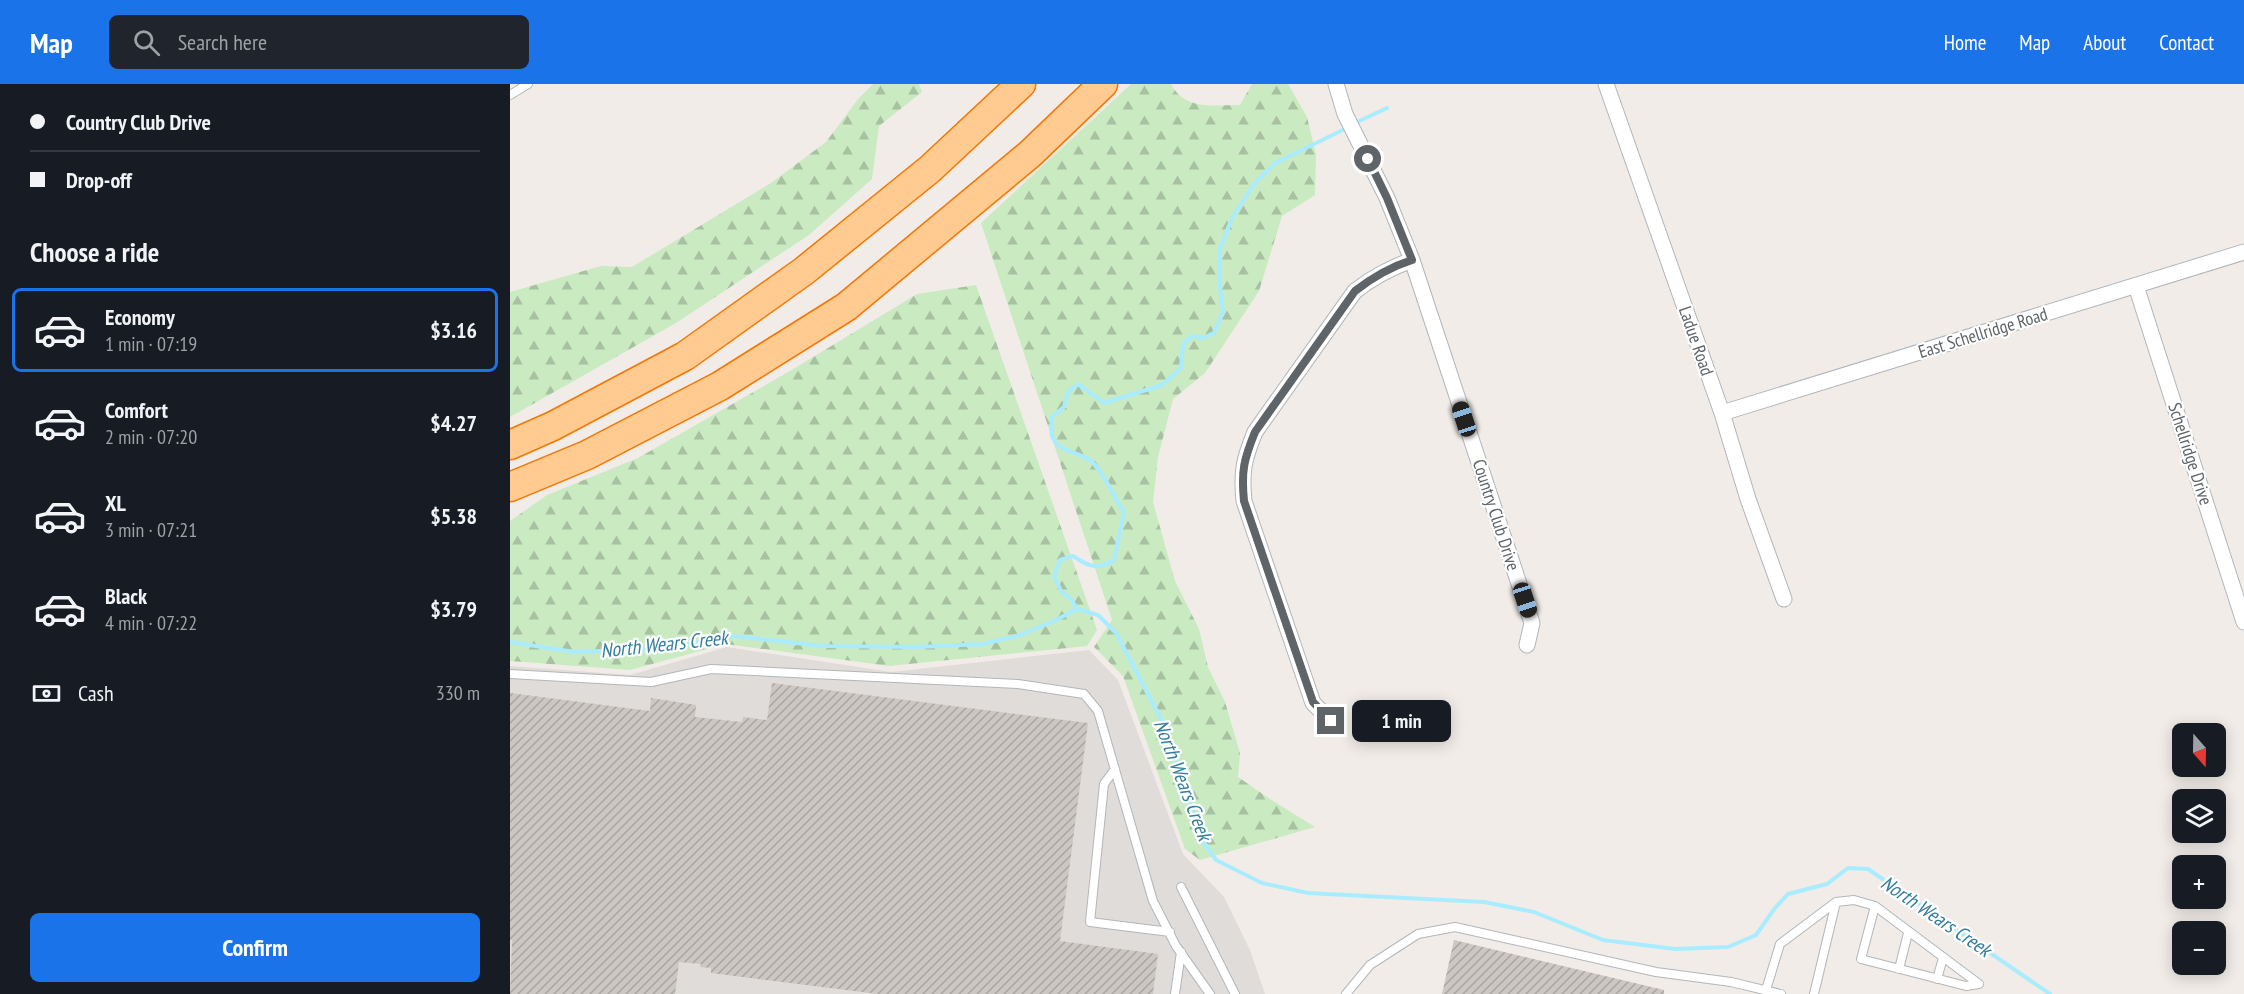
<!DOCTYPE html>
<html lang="en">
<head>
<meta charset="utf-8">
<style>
  body { margin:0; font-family:"PT Sans Narrow",sans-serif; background:#20242c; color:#f1f3f6; height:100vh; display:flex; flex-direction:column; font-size:22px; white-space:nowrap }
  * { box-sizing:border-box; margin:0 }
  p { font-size:20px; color:#9ea1a6 }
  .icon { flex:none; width:33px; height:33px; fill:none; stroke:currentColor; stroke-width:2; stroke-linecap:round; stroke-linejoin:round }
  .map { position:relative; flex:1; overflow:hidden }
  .drawer { display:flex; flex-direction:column; background:#171b24; width:510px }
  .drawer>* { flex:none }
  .top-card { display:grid; align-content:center; height:132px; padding:0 30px; background:#171b24 }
  .needle { width:39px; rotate:160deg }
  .fabs { position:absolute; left:1662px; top:639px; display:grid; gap:12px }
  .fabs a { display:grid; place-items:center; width:54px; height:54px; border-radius:9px; background:#171b24; box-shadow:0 3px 15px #0003; font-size:30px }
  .end { position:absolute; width:27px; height:27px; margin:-14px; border:8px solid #5e6468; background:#fff; box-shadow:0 0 0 3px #fff }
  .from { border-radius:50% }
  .bubble { position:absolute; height:42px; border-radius:9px; background:#171b24; box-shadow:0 3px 15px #0003; font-size:20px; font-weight:600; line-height:42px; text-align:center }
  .car { position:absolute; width:18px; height:36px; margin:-18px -9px; border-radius:8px; box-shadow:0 0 4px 2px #0007; background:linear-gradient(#222 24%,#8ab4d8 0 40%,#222 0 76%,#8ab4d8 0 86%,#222 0) }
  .top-card b { display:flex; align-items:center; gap:21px; height:57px; font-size:22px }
  .top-card b+b { border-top:2px solid #363941 }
  .top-card i { width:15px; height:15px; background:#f1f3f6 }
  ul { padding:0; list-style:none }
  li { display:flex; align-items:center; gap:18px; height:84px; margin:0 12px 9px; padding:0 18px; border:3px solid transparent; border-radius:9px }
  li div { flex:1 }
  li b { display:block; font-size:22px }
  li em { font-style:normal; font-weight:600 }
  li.current { border-color:#1a73e8 }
  li>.icon { width:54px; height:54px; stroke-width:1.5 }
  h2 { padding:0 30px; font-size:27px; line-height:72px }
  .pay { display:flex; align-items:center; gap:15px; height:66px; padding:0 30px; font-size:22px }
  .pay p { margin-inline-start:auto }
  .action { display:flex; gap:12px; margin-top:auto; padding:12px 30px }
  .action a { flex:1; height:69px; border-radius:9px; background:#1a73e8; color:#fff; font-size:24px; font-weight:600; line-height:69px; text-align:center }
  header { display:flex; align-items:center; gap:36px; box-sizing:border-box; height:84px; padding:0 30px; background:#1a73e8; color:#fff }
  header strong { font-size:28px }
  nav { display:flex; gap:33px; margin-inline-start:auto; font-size:21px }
  .search { width:420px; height:54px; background:#20242c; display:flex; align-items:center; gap:15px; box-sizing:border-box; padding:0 21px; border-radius:9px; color:#9ea1a6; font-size:22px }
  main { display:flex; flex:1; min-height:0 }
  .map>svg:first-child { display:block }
  .industrial { fill:#e0dcd9 }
  .forest { fill:url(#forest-firs) }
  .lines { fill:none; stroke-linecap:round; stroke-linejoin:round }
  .stream { stroke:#a9ecff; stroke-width:4 }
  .building { fill:url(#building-hatch) }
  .lane-casing { stroke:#b2b6ba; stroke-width:10 }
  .street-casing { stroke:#b2b6ba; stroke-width:17 }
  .highway-casing { stroke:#f87500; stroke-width:31 }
  .lane { stroke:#fff; stroke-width:8 }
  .street { stroke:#fff; stroke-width:15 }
  .highway { stroke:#ffcb90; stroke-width:28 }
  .route { stroke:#5e6468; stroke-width:8 }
  .labels { text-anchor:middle; stroke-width:4.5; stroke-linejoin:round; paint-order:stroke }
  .street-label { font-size:18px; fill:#5e6468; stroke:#fff }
  .water-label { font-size:20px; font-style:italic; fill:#357e9e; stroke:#fff }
</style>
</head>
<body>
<header>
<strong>Map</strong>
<div class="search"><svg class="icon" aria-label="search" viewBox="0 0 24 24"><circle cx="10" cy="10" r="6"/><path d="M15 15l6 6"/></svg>Search here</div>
<nav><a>Home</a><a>Map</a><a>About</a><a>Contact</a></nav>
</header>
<main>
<section class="drawer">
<div class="top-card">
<b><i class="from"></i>Country Club Drive</b>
<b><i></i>Drop-off</b>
</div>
<h2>Choose a ride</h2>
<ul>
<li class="current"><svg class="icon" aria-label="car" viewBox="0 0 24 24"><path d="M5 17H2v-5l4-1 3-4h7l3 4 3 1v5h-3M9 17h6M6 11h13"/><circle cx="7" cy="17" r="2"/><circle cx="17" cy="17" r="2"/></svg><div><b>Economy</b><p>1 min · 07:19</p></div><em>$3.16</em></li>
<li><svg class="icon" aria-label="car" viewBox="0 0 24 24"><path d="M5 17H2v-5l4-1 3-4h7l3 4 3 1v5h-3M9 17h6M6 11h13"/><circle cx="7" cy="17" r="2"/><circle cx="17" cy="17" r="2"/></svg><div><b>Comfort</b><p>2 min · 07:20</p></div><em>$4.27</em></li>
<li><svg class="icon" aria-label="car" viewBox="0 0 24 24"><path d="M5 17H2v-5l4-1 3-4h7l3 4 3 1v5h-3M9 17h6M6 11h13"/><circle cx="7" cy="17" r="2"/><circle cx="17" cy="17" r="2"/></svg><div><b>XL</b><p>3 min · 07:21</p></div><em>$5.38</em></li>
<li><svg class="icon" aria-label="car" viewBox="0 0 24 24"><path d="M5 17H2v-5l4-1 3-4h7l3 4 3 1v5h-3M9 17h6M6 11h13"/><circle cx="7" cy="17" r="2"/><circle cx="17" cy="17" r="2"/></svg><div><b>Black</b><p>4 min · 07:22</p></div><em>$3.79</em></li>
</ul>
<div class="pay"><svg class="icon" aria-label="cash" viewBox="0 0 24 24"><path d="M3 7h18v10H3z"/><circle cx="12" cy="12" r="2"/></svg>Cash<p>330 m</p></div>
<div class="action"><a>Confirm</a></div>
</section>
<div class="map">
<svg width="1734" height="910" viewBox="0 0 1734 910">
  <defs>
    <pattern id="forest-firs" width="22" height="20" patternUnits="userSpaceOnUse" patternTransform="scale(1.5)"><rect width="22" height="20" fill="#caeac2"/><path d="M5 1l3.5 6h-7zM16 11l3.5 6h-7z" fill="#a7c1a1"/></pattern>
    <pattern id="building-hatch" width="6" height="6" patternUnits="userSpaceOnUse" patternTransform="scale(1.5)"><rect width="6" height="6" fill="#ccc7c3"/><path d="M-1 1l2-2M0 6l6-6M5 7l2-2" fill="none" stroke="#a9a5a2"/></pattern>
  </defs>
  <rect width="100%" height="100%" fill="#f1ece7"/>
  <path class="industrial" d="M217 563 381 588 579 566 608 596 673 770 714 813 740 866 755 910H0V582L120 591Z"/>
  <path class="forest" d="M363 0H409L412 8 369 42 362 95 299 151 166 239 0 333V208L91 182 122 183 261 99 316 58 348 15Z
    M621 0H661C675 27 704 21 730 21L742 0H778L797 33 806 71 805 111 772 132 749 207 695 289 663 315 648 373 643 418 665 497 689 545 698 583 715 618 730 669 728 693 757 713 805 743 690 776 675 765 613 592 584 563 602 536 471 139Z
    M466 201 587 546 577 562 379 582 216 560 120 586 0 577V437L37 411 128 374 280 287 407 210Z"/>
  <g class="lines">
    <path class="stream" d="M845 39 877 24
      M567 525 561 515 551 507 544 492 550 476 563 472C579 483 587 486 604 476L614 428C603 412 595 390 581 377 569 367 548 369 542 352 541 347 542 338 542 333L554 323 558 308 568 300 594 319 652 301 671 284 673 260 682 252 693 254 704 249 713 228 709 194 710 165 722 134 744 100 765 79 839 43
      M0 558 64 568 148 565 224 552 312 562 407 563 473 560 510 551 544 537 567 525 588 531 606 549 652 637 693 757 706 776 752 799 798 809 974 818 1024 828 1093 856 1165 865 1218 863 1246 851 1265 824 1278 810 1317 800 1338 784 1358 785 1540 910"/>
  </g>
  <path class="building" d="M262 599 578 639 550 857 648 870 643 910H368L201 889V884L190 883 191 880 169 878 165 910H0L2 856H0V609L140 627 141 614 186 621 185 633 232 638 233 633 257 636Z
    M944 856 1154 906V910H932Z"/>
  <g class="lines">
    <defs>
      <path id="lane" d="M0 11 18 0
        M0 590 141 598 201 585 508 600 574 610 588 627 643 817 666 862 700 910
        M605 685 594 700 580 838 660 848
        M671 803 725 910
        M1389 885 1398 849
        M1427 895 1433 874
        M1256 906 1270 860 1326 818
        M665 910 671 868
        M836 910 860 881 908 850 945 843 1146 888 1221 898 1271 910
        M1304 910 1326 818 1344 816 1365 822 1469 900 1456 902 1351 875 1365 822"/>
      <path id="street" d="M826 0 835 30 877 114 902 176 1022 539 1017 561
        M1096 0 1212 329 1238 415 1274 515
        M1626 202 1734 538
        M1212 329 1734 168
        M821 637 803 619 734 417C731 387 734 375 745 348L845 207C863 193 880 184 902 176"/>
      <path id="highway" d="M0 361 43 342 175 272 294 187 420 85 511 0
        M0 403 77 371 210 302 336 223 520 70 593 0"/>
    </defs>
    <use href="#lane" class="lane-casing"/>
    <use href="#street" class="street-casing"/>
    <use href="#highway" class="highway-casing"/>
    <use href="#lane" class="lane"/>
    <use href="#street" class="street"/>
    <use href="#highway" class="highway"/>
  </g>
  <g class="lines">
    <path class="route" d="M821 637 803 618 734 417C731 387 734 375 745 348L845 207C863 193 880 183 902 176L877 114 858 75"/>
  </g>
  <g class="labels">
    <g class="street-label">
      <text transform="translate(1473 249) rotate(-17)" y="6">East Schellridge Road</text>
      <text transform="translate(1186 257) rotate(71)" y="6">Ladue Road</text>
      <text transform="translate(1680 370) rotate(72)" y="6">Schellridge Drive</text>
      <text transform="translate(986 431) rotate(72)" y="6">Country Club Drive</text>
    </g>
    <g class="water-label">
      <text transform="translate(154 560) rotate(-6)" y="7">North Wears Creek</text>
      <text transform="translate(673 696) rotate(69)" y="7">North Wears Creek</text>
      <text transform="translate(1426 832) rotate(34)" y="7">North Wears Creek</text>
    </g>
  </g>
</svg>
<div class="fabs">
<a><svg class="needle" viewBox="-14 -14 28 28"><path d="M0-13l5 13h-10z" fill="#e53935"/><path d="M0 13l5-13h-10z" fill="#9ea1a6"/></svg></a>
<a><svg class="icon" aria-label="layers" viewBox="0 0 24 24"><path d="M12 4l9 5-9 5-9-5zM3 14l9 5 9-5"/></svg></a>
<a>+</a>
<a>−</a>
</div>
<i class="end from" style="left:858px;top:75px"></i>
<i class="end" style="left:821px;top:637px"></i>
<div class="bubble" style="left:842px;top:616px;width:99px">1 min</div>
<i class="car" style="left:954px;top:335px;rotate:342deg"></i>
<i class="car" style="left:1015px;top:516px;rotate:162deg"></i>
</div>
</main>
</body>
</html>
